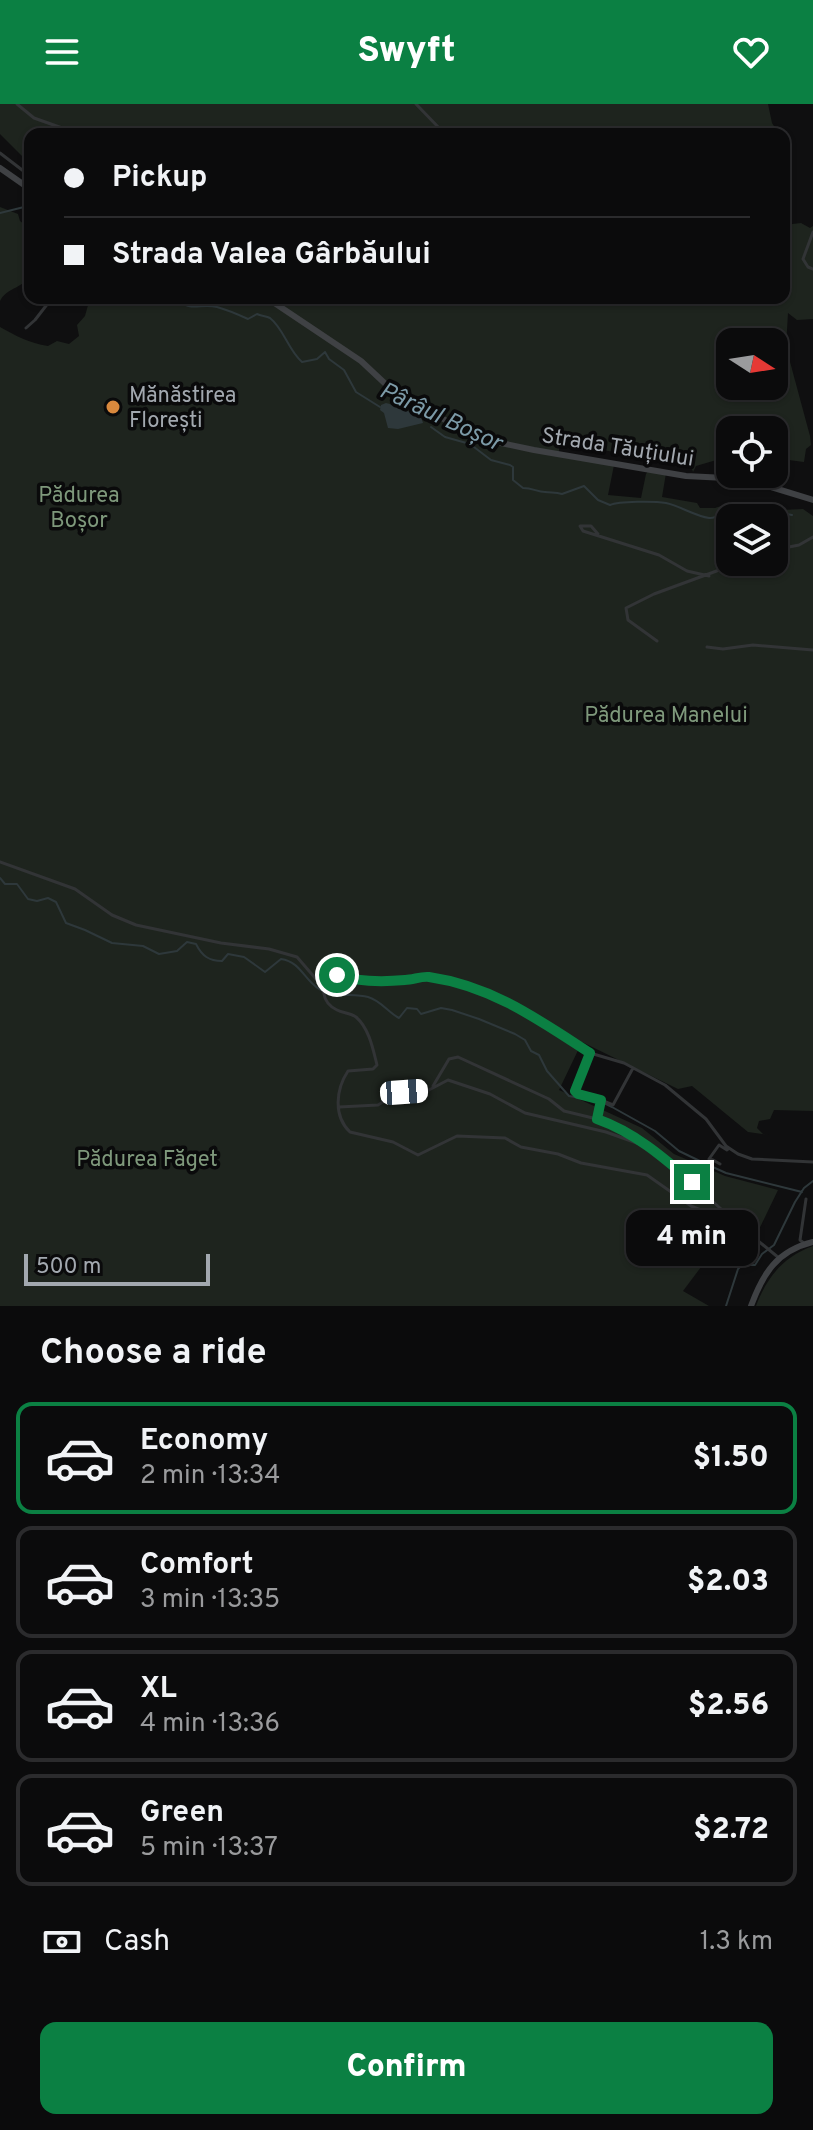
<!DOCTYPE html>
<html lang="en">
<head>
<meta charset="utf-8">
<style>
  body { margin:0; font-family:Overpass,sans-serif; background:#141415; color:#f1f3f6; height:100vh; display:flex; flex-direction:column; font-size:30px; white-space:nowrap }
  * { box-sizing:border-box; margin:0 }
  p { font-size:26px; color:#9a9b9d }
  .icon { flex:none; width:44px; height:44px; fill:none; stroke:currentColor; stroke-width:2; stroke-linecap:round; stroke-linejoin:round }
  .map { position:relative; height:1202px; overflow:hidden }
  .sheet { display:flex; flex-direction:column; background:#0b0b0c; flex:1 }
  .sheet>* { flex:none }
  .banner { position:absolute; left:24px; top:24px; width:766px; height:176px; border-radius:16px; box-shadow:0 2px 6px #0004,0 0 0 2px #2b2b2d; display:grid; align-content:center; height:176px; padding:0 40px; background:#0b0b0c }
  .needle { width:52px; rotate:102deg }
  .controls { position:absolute; left:716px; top:224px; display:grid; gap:16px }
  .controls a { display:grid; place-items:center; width:72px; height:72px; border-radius:16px; background:#0b0b0c; box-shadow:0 2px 6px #0004,0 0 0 2px #2b2b2d; font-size:40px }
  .scale { position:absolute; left:24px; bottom:20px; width:186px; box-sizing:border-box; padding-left:8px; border:4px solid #a2a8af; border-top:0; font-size:22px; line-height:28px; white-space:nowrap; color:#a2a8af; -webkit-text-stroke:6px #0a0a0b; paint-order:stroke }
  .end { position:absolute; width:36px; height:36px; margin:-18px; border:10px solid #0b8043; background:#fff; box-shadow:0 0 0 4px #fff }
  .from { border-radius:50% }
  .bubble { position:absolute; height:56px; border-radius:16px; background:#0b0b0c; box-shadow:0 2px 6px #0004,0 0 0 2px #2b2b2d; font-size:26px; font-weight:800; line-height:56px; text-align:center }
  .car { position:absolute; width:24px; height:48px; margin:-24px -12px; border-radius:10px; box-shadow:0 0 6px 2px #0007; background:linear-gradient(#fff 24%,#345 0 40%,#fff 0 76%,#345 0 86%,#fff 0) }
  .banner b { display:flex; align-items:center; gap:28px; height:76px; font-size:30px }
  .banner b+b { border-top:2px solid #2b2b2d }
  .banner i { width:20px; height:20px; background:#f1f3f6 }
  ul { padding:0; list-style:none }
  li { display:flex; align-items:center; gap:24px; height:112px; margin:0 16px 12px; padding:0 24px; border:4px solid #2b2b2d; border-radius:16px }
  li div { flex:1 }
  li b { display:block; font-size:30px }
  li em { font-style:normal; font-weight:800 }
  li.active { border-color:#0b8043 }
  li>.icon { width:72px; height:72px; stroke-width:1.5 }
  h2 { padding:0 40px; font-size:36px; line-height:96px }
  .pay { display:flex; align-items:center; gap:20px; height:88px; padding:0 40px; font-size:30px }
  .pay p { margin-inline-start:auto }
  .primary-button { display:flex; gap:16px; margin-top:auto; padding:16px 40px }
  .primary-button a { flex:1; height:92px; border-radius:16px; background:#0b8043; color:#fff; font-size:32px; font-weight:800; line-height:92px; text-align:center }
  header { display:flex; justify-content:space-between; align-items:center; height:104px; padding:0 40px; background:#0b8043; color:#fff; font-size:36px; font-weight:800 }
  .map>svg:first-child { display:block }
  .green { fill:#1e241e; fill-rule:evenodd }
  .water { fill:#2e383b }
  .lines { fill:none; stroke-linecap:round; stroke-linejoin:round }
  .stream { stroke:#2e383b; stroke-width:2 }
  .street { stroke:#323436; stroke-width:3 }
  .secondary { stroke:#3f4144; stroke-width:6 }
  .route { stroke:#0b8043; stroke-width:10 }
  .poi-dot { fill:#d9893d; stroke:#0a0a0b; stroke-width:3 }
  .labels { text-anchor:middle; stroke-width:7; stroke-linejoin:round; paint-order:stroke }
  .poi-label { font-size:22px; fill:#a2a8af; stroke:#0a0a0b; text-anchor:start }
  .street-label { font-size:22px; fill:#a2a8af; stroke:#0a0a0b }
  .park-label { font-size:22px; fill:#7e987b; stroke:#0a0a0b }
  .water-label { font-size:24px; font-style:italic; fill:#7c9aa7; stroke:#0a0a0b }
</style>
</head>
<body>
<header><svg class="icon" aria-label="menu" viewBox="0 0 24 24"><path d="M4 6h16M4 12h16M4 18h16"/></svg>Swyft<svg class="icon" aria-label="heart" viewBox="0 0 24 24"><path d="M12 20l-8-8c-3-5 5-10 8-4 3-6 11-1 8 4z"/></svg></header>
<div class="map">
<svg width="813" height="1202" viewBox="0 0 813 1202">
  <rect width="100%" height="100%" fill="#0f0f10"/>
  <path class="green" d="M0 0H768L772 19 779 30H30V60L0 30Z
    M0 103 18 110 20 117 30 125C30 141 35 166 25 177 18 185 6 185 0 197Z
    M801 119 810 124 813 122V215L797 216 788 209 786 243 810 332 811 341 806 345 804 358 774 354V326H730V352L696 362 693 368 691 362 675 358 566 340 560 341 558 351 614 361 608 391 641 394 646 370 649 366 666 369 662 393 697 399 700 404H715L733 398 745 399 782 406 803 405 813 412V1007L774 1006 770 1015 759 1017 757 1024 763 1030 770 1031 748 1028 692 982 678 985 582 938 559 986 642 1024 674 1050 725 1072 778 1086 753 1138 704 1159 683 1187 709 1202H0V223C16 232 29 239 48 242L57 237 69 240 79 232 77 221 85 212 90 194H784V121ZM730 238H774V282H730ZM730 414H774V458H730Z
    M813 1142V1202H756C767 1173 783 1153 813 1142Z"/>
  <path class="water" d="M386 299C388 299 419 311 421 313L423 319 398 325 388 324 384 309 380 306 381 301Z"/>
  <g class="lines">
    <path class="stream" d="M0 109 24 103 30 112
      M173 194C193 209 198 199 217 203 228 206 237 210 248 215L257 210C261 212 266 212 270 214 284 225 288 246 302 258L317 255 325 248 329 255 344 266 356 288 380 303
      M431 323 445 333 470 340 491 356 510 361 513 363V376L523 384C533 384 537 388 545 388 552 389 555 388 562 390L584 382 598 396 610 401C619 397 655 397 666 399 680 402 695 412 709 414 718 415 723 407 732 406L743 410 764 406 792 411
      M0 774 5 780H17L28 795 37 797 48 794 56 798 66 819 85 826 112 839 143 842 159 850 177 847 187 838 196 840C202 852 209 857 222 857L228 850 244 853 265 868 281 855C301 858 304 876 319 885 333 894 353 889 368 893 380 896 389 909 399 914L407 904 417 905 421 910 441 904 452 906 479 915 515 930 525 936 531 947 539 951 547 967 569 992 602 998 612 1003 655 1027 679 1047 704 1059 726 1069 802 1088
      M726 1202 738 1165 742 1161H755L762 1150 774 1141 795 1098 804 1084 813 1077"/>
    <path class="street" d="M17 0 34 14 79 30
      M416 0 441 26 449 30
      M0 49 30 72
      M813 128 803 155 808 163 813 165
      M204 195V194
      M26 224 35 216 52 194
      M598 430 591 422H580L583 427 659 451 687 467 709 472
      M774 446 799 441 813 433
      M657 537 628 516 626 504 654 490 741 458
      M707 543 723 545 753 541 813 546
      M0 758 75 785 112 811 136 821 221 839 269 845 297 853 322 882
      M590 949 575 987 578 990 601 996 597 1015
      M433 982 449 955 458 953 549 995 564 1007 597 1015 621 1024 644 1040
      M601 996 613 1001 633 964
      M339 1003 378 1001 396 990 427 987 448 976 490 990 525 1009 606 1028 645 1042 670 1059 740 1122 779 1154
      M713 1056 720 1060
      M708 1067 713 1056 709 1055 719 1041 727 1046 729 1044
      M740 1122 691 1102 647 1071 581 1059 558 1050 521 1043 505 1034 457 1032 418 1051 393 1038 350 1028C333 1012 336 985 348 967L373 965 377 961C373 945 369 924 356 913 350 909 343 909 337 906 320 898 322 882 327 867L354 876H407L428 873 491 890 522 904 545 922 590 949 624 959 665 981 706 1015 726 1042 738 1050 752 1055 813 1058
      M805 1140 800 1136 806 1095"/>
    <path class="secondary" d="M0 64 30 85
      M267 194 361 257 409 302 434 309 456 323 482 335 534 346 686 372 745 375 813 396
      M751 1202C763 1169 777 1147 813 1138"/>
  </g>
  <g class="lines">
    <path class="route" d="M337 871C358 878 383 878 405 876 413 876 421 872 429 873 492 882 539 916 590 949L575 987 578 990 601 996 597 1015C634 1028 663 1053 692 1078"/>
  </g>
  <circle class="poi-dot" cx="113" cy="303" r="8"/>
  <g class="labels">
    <g class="poi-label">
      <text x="129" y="298">Mănăstirea<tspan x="129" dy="25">Florești</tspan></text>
    </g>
    <g class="street-label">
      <text transform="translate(618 342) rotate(9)" y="8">Strada Tăuțiului</text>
    </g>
    <g class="park-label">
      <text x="79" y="398">Pădurea<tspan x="79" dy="25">Boșor</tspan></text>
      <text x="666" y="618">Pădurea Manelui</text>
      <text x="147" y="1062">Pădurea Făget</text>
    </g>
    <g class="water-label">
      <text transform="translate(441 312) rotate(25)" y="8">Pârâul Boșor</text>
    </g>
  </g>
</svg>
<div class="controls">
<a><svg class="needle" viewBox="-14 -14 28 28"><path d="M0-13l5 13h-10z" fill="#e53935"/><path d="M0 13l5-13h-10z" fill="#9a9b9d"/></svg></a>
<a><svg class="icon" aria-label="locate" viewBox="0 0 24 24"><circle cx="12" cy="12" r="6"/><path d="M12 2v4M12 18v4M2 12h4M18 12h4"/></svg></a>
<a><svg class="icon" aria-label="layers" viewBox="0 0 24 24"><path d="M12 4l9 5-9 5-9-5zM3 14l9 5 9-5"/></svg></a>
</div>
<div class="scale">500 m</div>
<i class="end from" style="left:337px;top:871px"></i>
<i class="end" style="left:692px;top:1078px"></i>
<div class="bubble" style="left:626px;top:1106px;width:132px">4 min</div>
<i class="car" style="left:404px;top:988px;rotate:86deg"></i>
<div class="banner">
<b><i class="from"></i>Pickup</b>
<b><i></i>Strada Valea Gârbăului</b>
</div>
</div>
<section class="sheet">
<h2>Choose a ride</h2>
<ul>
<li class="active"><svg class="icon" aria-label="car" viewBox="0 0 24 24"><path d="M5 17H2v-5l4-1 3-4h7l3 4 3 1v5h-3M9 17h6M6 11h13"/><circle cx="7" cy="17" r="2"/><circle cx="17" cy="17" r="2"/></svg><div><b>Economy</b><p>2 min · 13:34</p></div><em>$1.50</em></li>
<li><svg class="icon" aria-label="car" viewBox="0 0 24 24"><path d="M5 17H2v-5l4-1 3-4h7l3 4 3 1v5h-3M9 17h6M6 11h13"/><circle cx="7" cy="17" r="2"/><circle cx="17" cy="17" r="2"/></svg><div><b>Comfort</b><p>3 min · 13:35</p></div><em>$2.03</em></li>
<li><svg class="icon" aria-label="car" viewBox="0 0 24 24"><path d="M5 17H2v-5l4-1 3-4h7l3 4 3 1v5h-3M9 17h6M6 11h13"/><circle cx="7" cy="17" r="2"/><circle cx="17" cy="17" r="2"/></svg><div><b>XL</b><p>4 min · 13:36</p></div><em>$2.56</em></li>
<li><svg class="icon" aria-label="car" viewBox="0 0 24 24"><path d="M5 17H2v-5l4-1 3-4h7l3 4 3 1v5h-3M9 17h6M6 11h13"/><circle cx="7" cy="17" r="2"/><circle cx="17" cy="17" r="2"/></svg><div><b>Green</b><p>5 min · 13:37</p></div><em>$2.72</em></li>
</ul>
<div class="pay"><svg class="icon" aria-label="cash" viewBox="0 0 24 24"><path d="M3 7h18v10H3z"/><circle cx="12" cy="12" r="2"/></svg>Cash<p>1.3 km</p></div>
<div class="primary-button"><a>Confirm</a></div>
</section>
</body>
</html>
